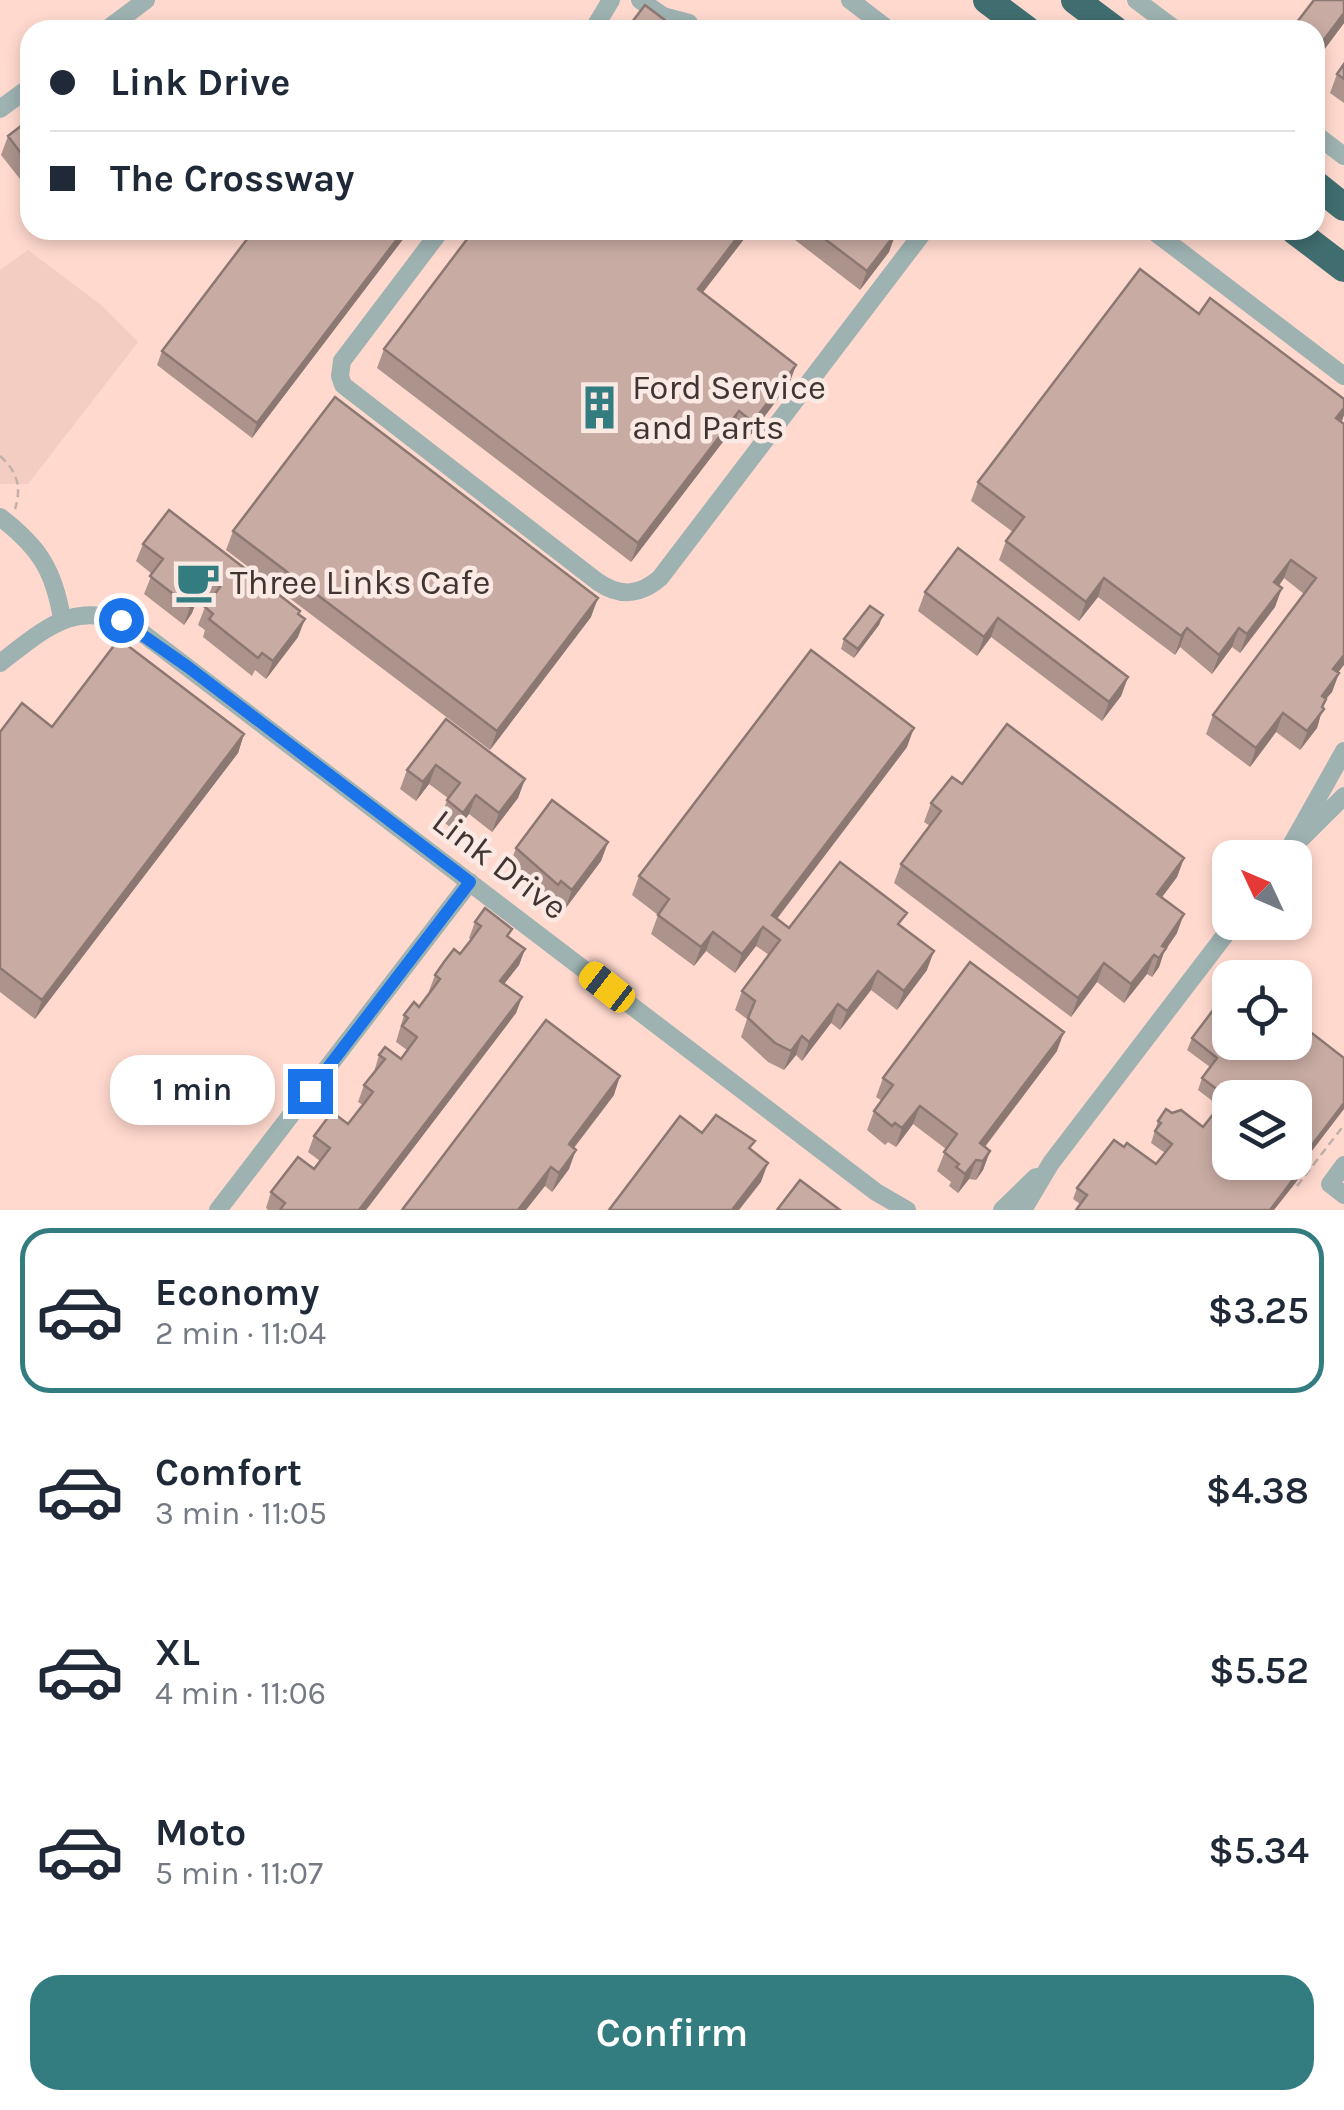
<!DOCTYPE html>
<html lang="en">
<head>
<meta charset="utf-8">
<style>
  body { margin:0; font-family:Karla,sans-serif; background:#f2f2f3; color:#1f2937; height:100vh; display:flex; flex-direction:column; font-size:38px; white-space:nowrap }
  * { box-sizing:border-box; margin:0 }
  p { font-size:32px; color:#747a83 }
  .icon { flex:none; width:55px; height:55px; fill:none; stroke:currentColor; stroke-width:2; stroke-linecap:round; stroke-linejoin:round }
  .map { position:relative; height:1210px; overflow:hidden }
  .drawer { display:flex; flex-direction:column; background:#fff; flex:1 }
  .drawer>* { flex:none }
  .top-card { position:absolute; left:20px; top:20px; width:1305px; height:220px; border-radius:30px; box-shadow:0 5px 15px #0003; display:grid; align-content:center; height:220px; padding:0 30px; background:#fff }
  .needle { width:65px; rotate:314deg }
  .fabs { position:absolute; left:1212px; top:840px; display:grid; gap:20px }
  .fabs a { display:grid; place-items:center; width:100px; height:100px; border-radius:20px; background:#fff; box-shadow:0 5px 15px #0003; font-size:50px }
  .end { position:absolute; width:45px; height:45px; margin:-22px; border:12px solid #1a73e8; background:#fff; box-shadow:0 0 0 5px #fff }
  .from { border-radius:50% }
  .bubble { position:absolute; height:70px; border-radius:30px; background:#fff; box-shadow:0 5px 15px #0003; font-size:32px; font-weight:600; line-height:70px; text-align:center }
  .car { position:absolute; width:30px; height:60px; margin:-30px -15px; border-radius:12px; box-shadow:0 0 8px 2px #0007; background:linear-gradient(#f5c518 24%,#345 0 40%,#f5c518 0 76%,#345 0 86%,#f5c518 0) }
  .top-card b { display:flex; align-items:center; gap:35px; height:95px; font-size:38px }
  .top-card b+b { border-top:2px solid #e0e1e3 }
  .top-card i { width:25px; height:25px; background:#1f2937 }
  ul { padding:18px 0 0; list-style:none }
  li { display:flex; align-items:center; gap:30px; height:165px; margin:0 20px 15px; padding:0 10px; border:5px solid transparent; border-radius:30px }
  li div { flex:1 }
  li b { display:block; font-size:38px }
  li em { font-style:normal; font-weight:600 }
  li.current { border-color:#337c80 }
  li>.icon { width:90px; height:90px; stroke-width:1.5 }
  .cta { display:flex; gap:20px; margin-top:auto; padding:20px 30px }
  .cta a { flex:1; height:115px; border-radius:30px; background:#337c80; color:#fff; font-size:40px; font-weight:600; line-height:115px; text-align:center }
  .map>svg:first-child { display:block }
  .built { fill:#ffd9ce; fill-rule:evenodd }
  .green { fill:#f3cdc1 }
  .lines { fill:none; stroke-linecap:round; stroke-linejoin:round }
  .path { stroke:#c1b0ac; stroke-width:2.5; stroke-dasharray:8 5; stroke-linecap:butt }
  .minor { stroke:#9eb2b2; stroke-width:18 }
  .highway { stroke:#406d6f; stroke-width:28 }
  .wall { fill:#ac948c }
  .shaded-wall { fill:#8c7872 }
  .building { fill:#c8aca3; stroke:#8c7872; stroke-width:2.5; fill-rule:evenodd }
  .route { stroke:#1a73e8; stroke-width:12 }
  .labels { text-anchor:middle; stroke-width:9; stroke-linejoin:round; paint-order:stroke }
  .poi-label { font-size:35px; fill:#413532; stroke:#fbe9e4; text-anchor:start }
  .street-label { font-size:35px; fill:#413532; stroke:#fbe9e4 }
</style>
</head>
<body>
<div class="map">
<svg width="1344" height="1210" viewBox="0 0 1344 1210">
  <rect width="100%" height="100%" fill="#fbe9e4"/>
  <path class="built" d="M0 0H1344V1210H0ZM30 30H1315V230H30ZM1230 858H1295V922H1230ZM1230 978H1295V1042H1230ZM1230 1098H1295V1162H1230Z"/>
  <path class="green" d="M28 250 101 305 138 342 28 484H0V270Z"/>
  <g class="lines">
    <path class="path" d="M0 456C17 471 22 487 15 509
      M1297 1186 1344 1125"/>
    <path class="minor" d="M640 0 663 16 689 23
      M850 0 889 30
      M1136 0 1176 30
      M106 30 146 0
      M593 30 611 0
      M0 109 30 87
      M1315 134 1344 156
      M441 230 342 361 340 376 343 385 598 582C620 597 639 596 660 578L925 230
      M1152 230 1344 376
      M0 517C39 547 54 570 62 619
      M0 663C47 627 78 596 137 629L876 1192 907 1210
      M1302 838 1344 796
      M1284 858 1344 751
      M1344 1165 1330 1184 1344 1195
      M218 1210 470 882
      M1002 1210 1036 1177
      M1023 1210 1051 1163 1235 922"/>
    <path class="highway" d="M987 0 1027 30
      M1075 0 1115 30
      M1315 184 1344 207
      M1294 230 1344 268"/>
  </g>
  <path class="wall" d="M1344 0V23L1315 62V30H1293L1294 26Z
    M1344 64V103L1330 93 1337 74Z
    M30 119V172L20 179 1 155 8 136Z
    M254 230H410L252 438 157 365 162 351Z
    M474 230H751L702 293 796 365 789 384 746 441 732 430 631 562 377 368 384 349Z
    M782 230H892L889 252 860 290Z
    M1199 314 1344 399V415L1341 422 1339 673 1332 692 1325 700 1317 728 1300 750 1276 732 1250 767 1206 734 1213 715 1304 594 1284 578 1279 586 1275 607 1240 653 1232 647 1212 674 1180 647 1175 655 1098 597 1079 621 999 560 1006 541 1013 532 971 501 978 482Z
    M233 531 591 617 490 750 226 550Z
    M143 544 299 615 298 637 266 679 255 670 252 676 203 637 205 630 198 625 205 607 209 602 197 592 192 613 184 625 144 594 152 574 136 561Z
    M958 548 1128 677 1121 696 1102 721 991 637 977 656 918 611 925 592Z
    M883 615 879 625 854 658 841 649 844 639Z
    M446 719 525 779 518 798 492 832 469 814 456 832 440 819 448 798 429 784 416 801 400 789 407 770Z
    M52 727 244 734 238 753 35 1019 0 992V732Z
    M907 747 777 919 789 928 902 927 927 970 897 1010 871 990 840 1030 831 1023 802 1061 796 1055 784 1070 768 1062 741 1037 747 1019 735 1010 742 991 769 955 756 946 735 973 706 951 694 966 651 934 658 915 632 895 639 876Z
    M962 784 1184 858 1177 877 1162 897 1177 933 1164 952 1159 967 1152 977 1147 974 1124 1003 1097 982 1071 1017 894 883 901 864 930 826 924 822 931 803Z
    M608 842 601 861 565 909 554 900 551 904 509 867 516 848Z
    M475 922 509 937 525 949 519 965 504 984 522 997 516 1013 366 1210H268L266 1208 271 1192 314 1169 320 1161 308 1152 314 1136 348 1124 363 1105 358 1102 364 1085 374 1072 379 1055 401 1059 407 1050 396 1042 404 1015 419 1007 430 992 429 991 435 975 460 954 471 940 469 938Z
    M1220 1001 1299 1168 1297 1181 1080 1204 1073 1199 1077 1188 1124 1147 1156 1164 1165 1153 1151 1143 1158 1121 1172 1113 1203 1127 1219 1106 1198 1090 1202 1078 1210 1067 1187 1050 1192 1038Z
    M1057 1051 985 1147 990 1151 983 1170 976 1180 969 1179 958 1193 949 1186 951 1182 937 1171 946 1149 913 1124 896 1147 888 1142 885 1145 867 1130 874 1111 882 1101 876 1097 883 1078Z
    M614 1095 574 1148 569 1169 552 1192 545 1186 402 1210Z"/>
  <path class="shaded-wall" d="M1344 13V23L1315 62 1320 45Z
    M30 158V172L20 179 26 160Z
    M404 230H410L252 438 257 423Z
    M743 230H751L691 308 698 289Z
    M896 233 889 252 860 290 867 271Z
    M796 365 789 384 746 441 753 422Z
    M1344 408V415L1342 421 1336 418Z
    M739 411 732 430 631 562 638 543Z
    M1291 560 1284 578 1267 601 1274 582Z
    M203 574 197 592 187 604 191 590Z
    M1104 578 1098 597 1079 621 1086 602Z
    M1282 588 1275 607 1240 653 1247 634Z
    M199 596 192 613 184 625 190 607Z
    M598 598 591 617 490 750 497 731Z
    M883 615 879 625 854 658 858 649Z
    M998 618 991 637 977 656 984 637Z
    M305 619 298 637 266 679 273 661Z
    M1187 628 1180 647 1175 655 1181 636Z
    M1239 628 1232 647 1212 674 1219 655Z
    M1344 655V665L1326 688 1333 669Z
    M1339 673 1332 692 1325 700 1317 728 1300 750 1322 696Z
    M1128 677 1121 696 1102 721 1109 702Z
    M1283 713 1276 732 1250 767 1256 748Z
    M914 728 907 747 768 930 772 915Z
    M244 734 238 753 35 1019 42 1000Z
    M436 765 429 784 416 801 423 782Z
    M525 779 518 798 492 832 499 813Z
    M476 795 469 814 456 832 463 813Z
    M608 842 601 861 565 909 572 890Z
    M1184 858 1177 877 1150 913 1157 894Z
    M1184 914 1177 933 1164 952 1159 967 1152 977 1162 946Z
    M763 927 756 946 735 973 742 954Z
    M713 932 706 951 694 966 701 947Z
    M525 949 519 965 494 997 500 981Z
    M934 951 927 970 897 1010 904 991Z
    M1154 955 1147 974 1124 1003 1131 984Z
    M1104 963 1097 982 1071 1017 1078 998Z
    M878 971 871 990 840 1030 847 1011Z
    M522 997 516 1013 366 1210H359Z
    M838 1004 831 1023 802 1061 809 1042Z
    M1064 1032 1057 1051 973 1162 980 1143Z
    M802 1036 796 1055 784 1070 791 1051Z
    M620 1076 614 1095 562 1163 569 1144Z
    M1344 1103V1109L1292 1177 1296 1166Z
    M920 1106 913 1124 896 1147 902 1128Z
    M576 1150 569 1169 552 1192 559 1173Z
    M990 1151 983 1170 976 1180 983 1161Z
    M976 1160 969 1179 958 1193 965 1174Z
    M768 1163 761 1182 739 1210H732Z
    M551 1167 545 1186 526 1210H518Z
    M1301 1169 1297 1181 1274 1210H1270Z"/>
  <path class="building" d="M1314 0H1344V13L1320 45 1315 42V30H1299L1294 26Z
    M645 5 678 30H626Z
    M1344 64V79L1337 74Z
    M30 119V158L26 160 8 136Z
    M254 230H404L257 423 162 351Z
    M474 230H743L698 289 796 365 753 422 739 411 638 543 384 349Z
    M813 230H892L896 233 867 271Z
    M1140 269 1199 314 1210 298 1344 399V408L1336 418 1344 424V655L1333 669 1339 673 1322 696 1326 699 1322 707 1324 709 1307 731 1283 713 1256 748 1213 715 1316 578 1291 560 1274 582 1282 588 1247 634 1239 628 1219 655 1187 628 1181 636 1104 578 1086 602 1006 541 1024 517 978 482Z
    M335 397 598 598 497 731 233 531Z
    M169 510 300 611 298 614 305 619 273 661 262 653 258 658 209 619 213 614 205 607 220 587 203 574 191 590 199 596 190 607 150 576 163 559 143 544Z
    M958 548 1128 677 1109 702 998 618 984 637 925 592Z
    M870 606 883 615 858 649 844 639Z
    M119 639 244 734 42 1000 0 968V732L22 703 52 727Z
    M811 650 914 728 772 915 789 928 840 862 907 913 898 924 934 951 904 991 878 971 847 1011 838 1004 809 1042 802 1036 791 1051 775 1043 748 1018 755 1001 742 991 780 940 763 927 742 954 713 932 701 947 658 915 669 899 639 876Z
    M446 719 525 779 499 813 476 795 463 813 447 800 460 783 436 765 423 782 407 770Z
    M1007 724 1184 858 1157 894 1184 914 1162 946 1166 948 1159 958 1154 955 1131 984 1104 963 1078 998 901 864 941 811 931 803 952 777 962 784Z
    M552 800 608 842 572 890 561 881 558 885 516 848Z
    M485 908 512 929 507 936 525 949 500 981 522 997 359 1210H280L285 1203 271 1192 298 1157 314 1169 330 1148 314 1136 332 1112 348 1124 373 1092 364 1085 385 1059 379 1055 385 1047 401 1059 417 1037 402 1026 408 1018 404 1015 414 1002 419 1007 440 979 435 975 444 962 454 949 460 954 471 940 481 926 475 922Z
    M970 962 1064 1032 980 1143 990 1151 983 1161 976 1160 965 1174 956 1167 959 1164 944 1152 957 1134 920 1106 902 1128 895 1123 892 1126 874 1111 893 1085 883 1078Z
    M1220 1001 1230 1008V1042H1295V1020L1344 1058V1103L1296 1166 1301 1169 1270 1210H1076L1087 1195 1077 1188 1114 1140 1124 1147 1127 1143 1156 1164 1172 1144 1155 1131 1161 1123 1158 1121 1166 1109 1172 1113 1181 1110 1203 1127 1227 1097 1202 1078 1217 1058 1192 1038ZM1230 1098H1295V1162H1230Z
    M546 1020 620 1076 569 1144 576 1150 559 1173 551 1167 518 1210H402Z
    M716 1115 755 1141 749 1148 768 1163 732 1210H609L680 1116 702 1133Z
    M800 1180 840 1210H777Z"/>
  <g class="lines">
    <path class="route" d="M121 620 188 667 470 882 310 1091"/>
  </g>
  <defs>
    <symbol id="building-bare" viewBox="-9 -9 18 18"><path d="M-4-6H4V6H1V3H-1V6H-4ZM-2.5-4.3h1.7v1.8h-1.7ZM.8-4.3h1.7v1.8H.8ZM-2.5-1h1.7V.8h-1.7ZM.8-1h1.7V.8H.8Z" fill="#337c80" stroke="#fbe9e4" stroke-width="2.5" paint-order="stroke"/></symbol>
    <symbol id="cafe-bare" viewBox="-9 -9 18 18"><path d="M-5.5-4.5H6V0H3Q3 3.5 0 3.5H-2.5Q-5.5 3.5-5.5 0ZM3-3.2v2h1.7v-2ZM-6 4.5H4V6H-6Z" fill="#337c80" stroke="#fbe9e4" stroke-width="2.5" paint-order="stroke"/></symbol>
  </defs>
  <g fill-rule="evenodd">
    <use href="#building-bare" x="568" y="376" width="63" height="63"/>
    <use href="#cafe-bare" x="166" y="550" width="63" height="63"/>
  </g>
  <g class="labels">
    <g class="poi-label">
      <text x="632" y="399">Ford Service<tspan x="632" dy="40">and Parts</tspan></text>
      <text x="230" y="594">Three Links Cafe</text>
    </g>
    <g class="street-label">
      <text transform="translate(500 864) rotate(37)" y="12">Link Drive</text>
    </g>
  </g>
</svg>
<div class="fabs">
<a><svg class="needle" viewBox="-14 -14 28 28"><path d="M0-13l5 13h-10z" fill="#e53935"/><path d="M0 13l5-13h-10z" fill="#747a83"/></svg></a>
<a><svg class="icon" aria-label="locate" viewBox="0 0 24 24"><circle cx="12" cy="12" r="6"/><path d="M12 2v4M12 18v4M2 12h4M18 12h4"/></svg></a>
<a><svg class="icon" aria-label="layers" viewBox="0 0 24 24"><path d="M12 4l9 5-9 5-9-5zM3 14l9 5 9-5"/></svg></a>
</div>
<i class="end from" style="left:121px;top:620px"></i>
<i class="end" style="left:310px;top:1091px"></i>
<div class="bubble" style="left:110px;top:1055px;width:165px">1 min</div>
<i class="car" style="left:607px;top:987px;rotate:308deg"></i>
<div class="top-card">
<b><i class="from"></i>Link Drive</b>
<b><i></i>The Crossway</b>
</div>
</div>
<section class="drawer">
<ul>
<li class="current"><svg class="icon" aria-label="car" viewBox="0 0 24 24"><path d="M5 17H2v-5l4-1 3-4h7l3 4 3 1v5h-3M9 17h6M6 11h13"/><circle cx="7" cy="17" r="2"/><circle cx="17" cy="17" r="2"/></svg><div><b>Economy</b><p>2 min · 11:04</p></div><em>$3.25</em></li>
<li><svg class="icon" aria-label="car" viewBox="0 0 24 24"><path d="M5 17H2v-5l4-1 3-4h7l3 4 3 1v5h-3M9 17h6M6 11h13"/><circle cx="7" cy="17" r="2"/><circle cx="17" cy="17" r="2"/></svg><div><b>Comfort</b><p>3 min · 11:05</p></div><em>$4.38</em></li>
<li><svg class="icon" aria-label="car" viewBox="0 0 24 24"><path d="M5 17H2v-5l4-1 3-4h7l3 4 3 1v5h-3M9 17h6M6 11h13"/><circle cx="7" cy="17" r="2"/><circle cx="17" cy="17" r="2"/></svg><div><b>XL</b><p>4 min · 11:06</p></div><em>$5.52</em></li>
<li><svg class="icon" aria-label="car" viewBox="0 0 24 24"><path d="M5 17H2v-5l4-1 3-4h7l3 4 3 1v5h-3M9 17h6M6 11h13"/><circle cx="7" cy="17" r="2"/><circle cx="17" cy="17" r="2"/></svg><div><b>Moto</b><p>5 min · 11:07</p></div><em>$5.34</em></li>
</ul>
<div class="cta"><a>Confirm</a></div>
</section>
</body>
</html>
